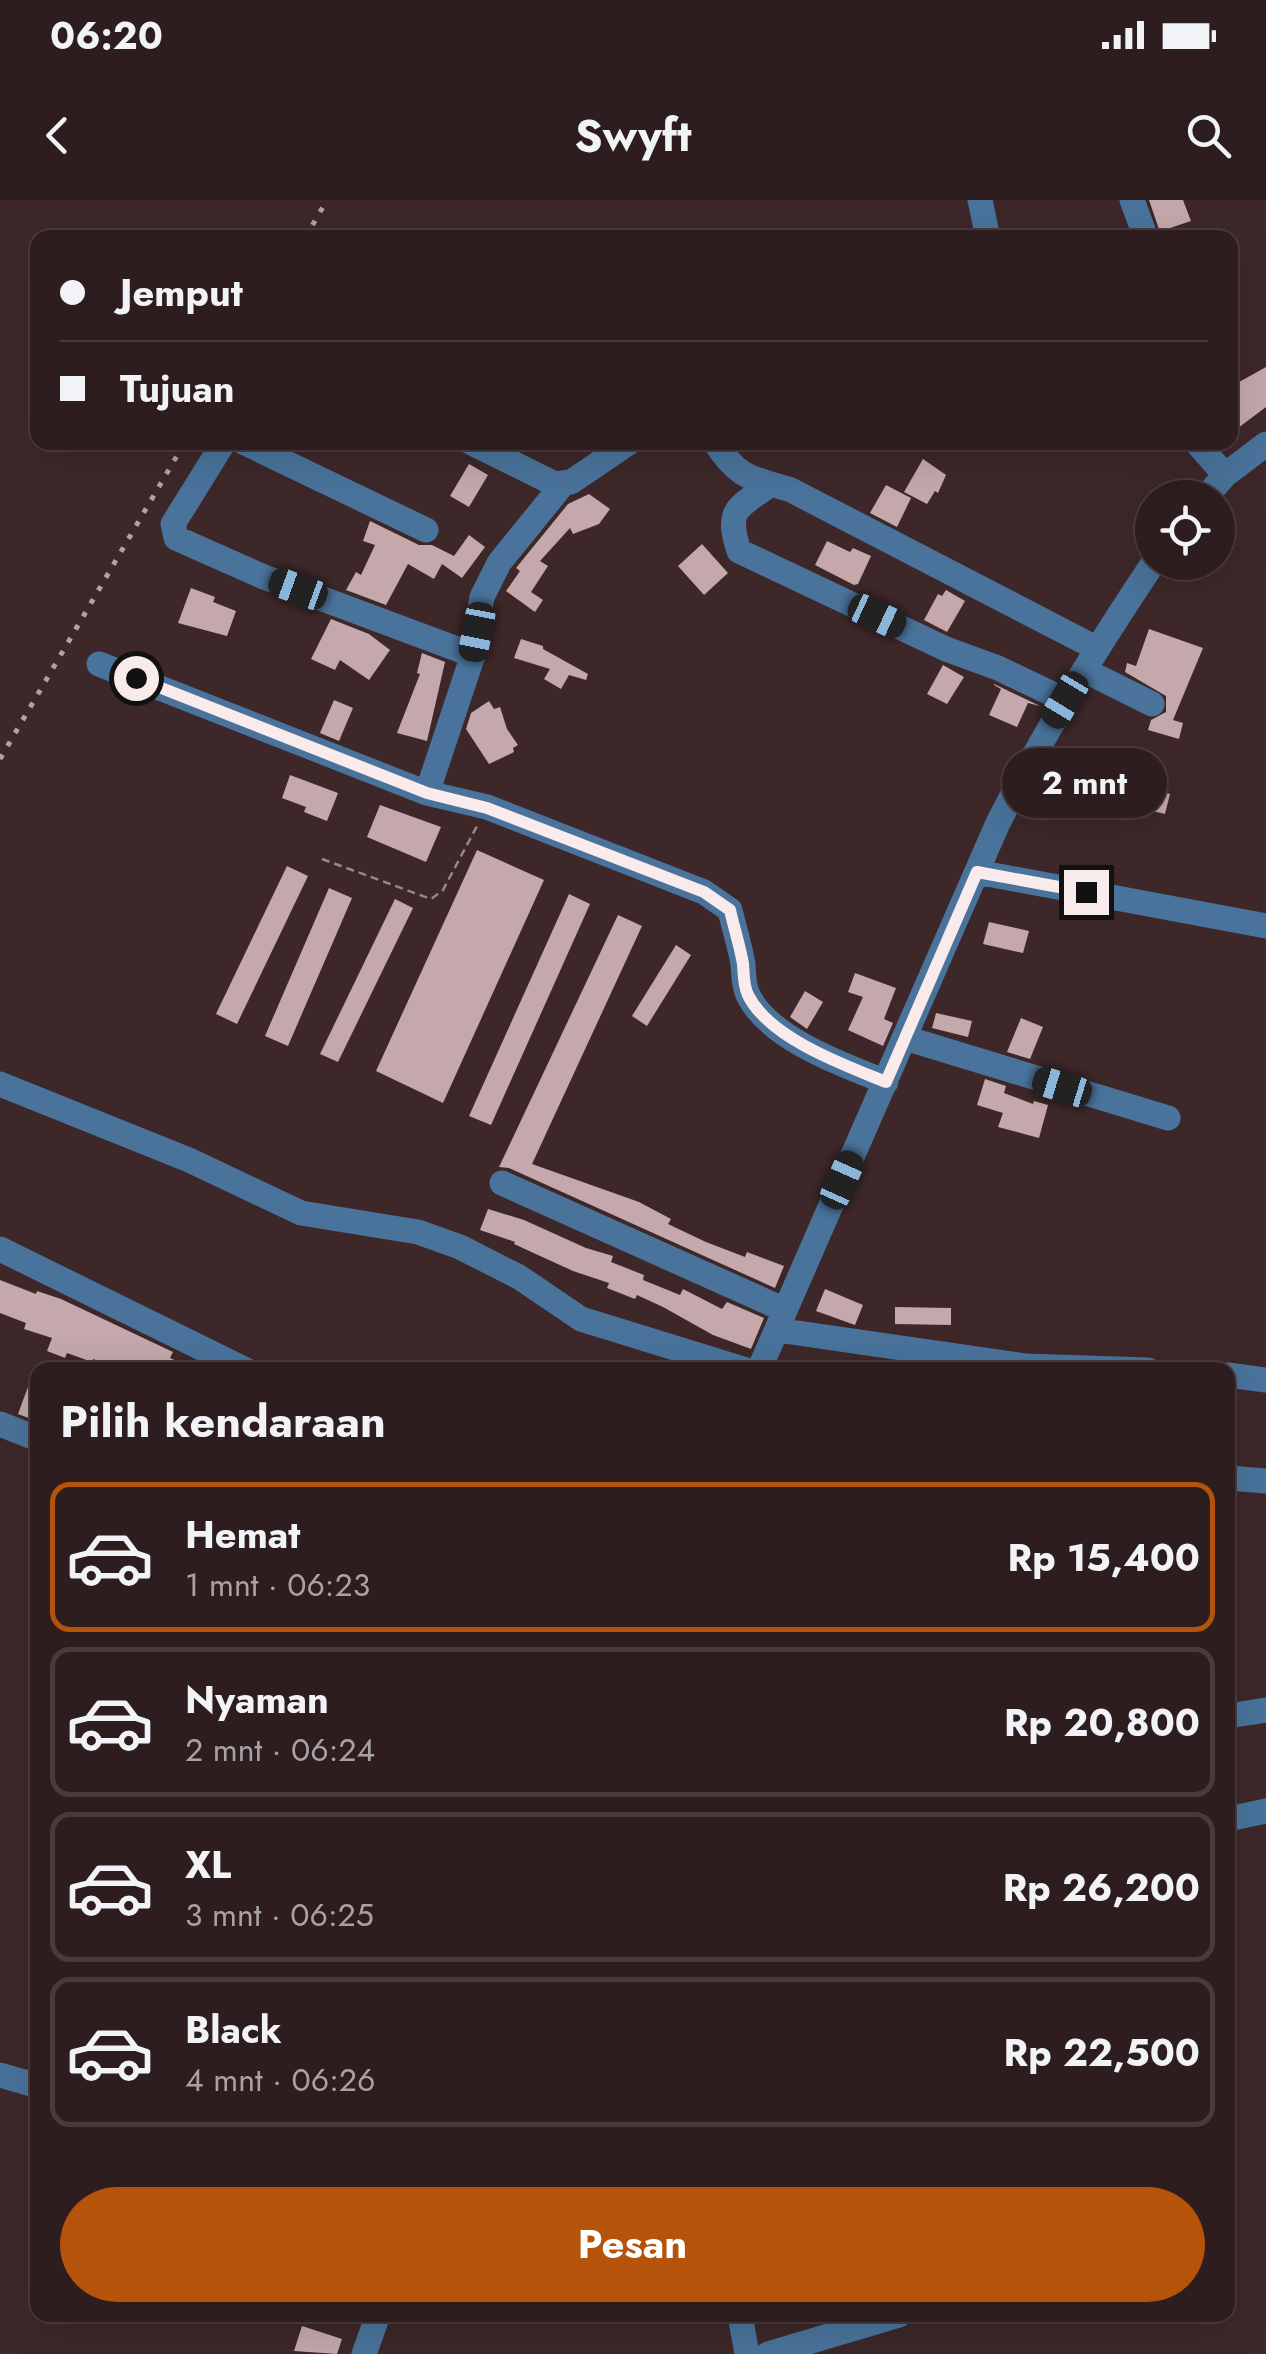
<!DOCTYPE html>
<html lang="id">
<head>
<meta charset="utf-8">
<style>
  body { margin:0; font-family:Jost,sans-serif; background:#362628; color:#f1f3f6; height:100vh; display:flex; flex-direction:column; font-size:38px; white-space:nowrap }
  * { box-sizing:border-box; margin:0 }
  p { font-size:32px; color:#a7a2a4 }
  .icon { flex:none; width:55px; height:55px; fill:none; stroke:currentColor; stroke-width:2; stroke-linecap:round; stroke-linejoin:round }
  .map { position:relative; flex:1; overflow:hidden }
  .details { position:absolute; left:30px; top:1162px; width:1205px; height:960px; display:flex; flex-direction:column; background:#2e1d1f; border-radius:20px; box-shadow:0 10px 40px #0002,0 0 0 2px #493b3d }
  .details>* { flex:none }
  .top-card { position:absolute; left:30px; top:30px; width:1208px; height:220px; border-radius:20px; box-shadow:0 10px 40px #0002,0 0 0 2px #493b3d; display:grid; align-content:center; height:220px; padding:0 30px; background:#2e1d1f }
  .fabs { position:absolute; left:1135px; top:280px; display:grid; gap:20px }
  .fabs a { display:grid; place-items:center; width:100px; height:100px; border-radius:50%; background:#2e1d1f; box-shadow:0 10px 40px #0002,0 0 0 2px #493b3d; font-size:50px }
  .end { position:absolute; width:45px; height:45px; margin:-22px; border:12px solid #f9eaeb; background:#111; box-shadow:0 0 0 5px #111 }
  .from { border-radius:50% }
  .bubble { position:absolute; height:70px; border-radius:35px; background:#2e1d1f; box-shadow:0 10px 40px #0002,0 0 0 2px #493b3d; font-size:32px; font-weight:700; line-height:70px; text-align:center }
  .car { position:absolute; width:30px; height:60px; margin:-30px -15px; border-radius:12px; box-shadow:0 0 8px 2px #0007; background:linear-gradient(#222 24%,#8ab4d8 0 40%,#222 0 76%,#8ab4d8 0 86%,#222 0) }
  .top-card b { display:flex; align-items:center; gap:35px; height:95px; font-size:38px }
  .top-card b+b { border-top:2px solid #493b3d }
  .top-card i { width:25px; height:25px; background:#f1f3f6 }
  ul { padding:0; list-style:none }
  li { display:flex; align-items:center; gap:30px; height:150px; margin:0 20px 15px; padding:0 10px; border:5px solid #493b3d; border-radius:20px }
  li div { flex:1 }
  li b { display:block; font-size:38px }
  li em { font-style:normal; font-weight:700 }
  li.current { border-color:#b45309 }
  li>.icon { width:90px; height:90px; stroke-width:1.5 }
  h2 { padding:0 30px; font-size:45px; line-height:120px }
  .action { display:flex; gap:20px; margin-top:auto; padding:20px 30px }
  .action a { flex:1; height:115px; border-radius:60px; background:#b45309; color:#fff; font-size:40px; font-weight:700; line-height:115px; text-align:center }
  .status { display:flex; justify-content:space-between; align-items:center; height:70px; padding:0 50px; background:#2e1d1f; direction:ltr }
  .status svg { height:28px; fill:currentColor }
  header { display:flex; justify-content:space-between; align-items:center; height:130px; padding:0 30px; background:#2e1d1f; font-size:45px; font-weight:700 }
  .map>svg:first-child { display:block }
  .building { fill:#c4a8ab }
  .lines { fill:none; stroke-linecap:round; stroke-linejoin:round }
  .path { stroke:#998688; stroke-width:2.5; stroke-dasharray:8 5; stroke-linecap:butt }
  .minor { stroke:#49739b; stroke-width:25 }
  .rail { stroke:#b3a1a3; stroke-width:5; stroke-dasharray:5 10; stroke-linecap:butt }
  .route { stroke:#f9eaeb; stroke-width:12 }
</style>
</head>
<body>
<div class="status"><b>06:20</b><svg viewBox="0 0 49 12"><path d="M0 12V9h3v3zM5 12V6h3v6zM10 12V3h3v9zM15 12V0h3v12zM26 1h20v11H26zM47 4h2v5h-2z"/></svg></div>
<header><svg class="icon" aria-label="back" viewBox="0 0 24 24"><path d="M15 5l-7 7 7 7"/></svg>Swyft<svg class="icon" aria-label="search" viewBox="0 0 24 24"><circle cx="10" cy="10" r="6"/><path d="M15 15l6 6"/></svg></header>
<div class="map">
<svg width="1266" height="2154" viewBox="0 0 1266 2154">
  <rect width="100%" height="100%" fill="#3d2729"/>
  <path class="building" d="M1149 0H1183L1191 21 1170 28 1173 38H1162Z
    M1266 167V207L1230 234V187Z
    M923 259 946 275 938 293 935 291 927 304 904 292Z
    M469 264 488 275 469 307 450 296Z
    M886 285 911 298 897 327 870 313Z
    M589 294 610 309 599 324 573 334 570 328 540 361 548 366 531 392 543 400 535 412 506 391 520 371 516 368 568 304Z
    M370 321 419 345H432L454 356 469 335 485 347 462 378 442 364 434 379 408 364 386 405 346 390 356 372 361 375 375 345 363 341Z
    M827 341 850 352 853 348 871 356 858 384 854 385 815 365Z
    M702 344 728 373 704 395 678 366Z
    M191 388 215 397 213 402 236 411 227 436 178 423Z
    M946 390 965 401 947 432 924 420 938 394 942 396Z
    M331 419 369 434 390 450 369 480 340 460 335 470 311 459Z
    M1149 429 1203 448 1173 520 1183 523 1179 539 1148 530 1151 520 1166 512V496L1125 472 1127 463 1136 466Z
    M521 439 543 446V449L588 474 586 480 569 475 561 489 544 479 550 469 514 458Z
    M422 453 445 462 427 541 397 533 420 474 417 473Z
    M943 465 964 477 947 504 927 494Z
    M994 485V484L1040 506 1028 503 1017 527 989 515 1001 489Z
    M334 500 353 508 339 541 320 533Z
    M489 501 494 509 500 507 507 529 518 545 513 548 514 552 489 564 466 529 471 513Z
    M1107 568 1134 578 1131 585 1170 594 1165 614 1144 609 1145 602 1100 586Z
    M290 575 338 593 327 621 304 612 306 607 282 598Z
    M380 605 441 627 426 662 367 637Z
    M477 650 544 680 443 903 376 871Z
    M287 666 308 676 237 824 216 814Z
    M329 688 352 698 288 846 265 836Z
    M569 694 590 704 491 925 469 916Z
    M395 699 413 708 338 862 320 854Z
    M618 715 642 726 532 964 639 1002 671 1019 668 1024 706 1042 745 1057 747 1052 784 1066 775 1088 509 968 499 967Z
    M989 722 1029 731 1023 753 983 744Z
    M676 745 691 755 647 826 632 816Z
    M855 773 896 788 884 819 893 823 883 846 848 830 863 797 848 792Z
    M805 791 823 802 807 829 790 817Z
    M936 813 972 821 968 837 932 828Z
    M1021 818 1043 827 1030 859 1007 852Z
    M985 879 1006 886 1004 893 1033 904 1034 901 1048 905 1039 938 998 927 1003 913 977 905Z
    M488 1009 524 1020 586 1048 613 1056 611 1062 644 1075 643 1080 680 1095 683 1089 722 1109 727 1102 764 1118 751 1149 713 1135 663 1107 637 1095 635 1099 607 1088 609 1083 573 1071 514 1044 515 1042 480 1030Z
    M0 1080 36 1094 37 1091 61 1099 173 1152 170 1158 197 1170H125L93 1159 92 1162 67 1153 65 1158 47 1151 52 1138 24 1129 26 1123 0 1113Z
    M825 1089 863 1105 855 1125 816 1111Z
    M895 1107 951 1108V1125L895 1124Z
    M36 1165 38 1202 31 1219 18 1214Z
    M302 2126 342 2139 337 2154 294 2151Z"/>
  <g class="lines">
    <path class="path" d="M322 659 431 699 443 690 477 626"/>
    <path class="minor" d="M980 0 988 38
      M1132 0 1146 38
      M224 242 173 324 176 338 264 377 473 455
      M243 242 426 330
      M470 242 555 284 571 282 630 242
      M715 242C738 279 752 278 791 290L1096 448
      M1196 242 1225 275
      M771 284C738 308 725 308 739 351L946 449 998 468 1065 500
      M1205 298 1225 275 1266 244
      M99 464 427 593 487 607 704 692 730 710C734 728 740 746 743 764 744 775 743 784 748 795 769 839 844 865 886 882
      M1084 470 1152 504
      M427 593 473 455 482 397 499 363 563 284
      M977 672 1266 726
      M905 838 1168 918
      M0 884 189 960 301 1013 418 1032 460 1047 519 1077 581 1119 746 1170
      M502 983 785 1110
      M0 1049 246 1170
      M777 1130 1025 1166 1148 1170
      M759 1170 998 623C1044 532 1097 447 1154 362
      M1228 1175 1266 1180
      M0 1224 38 1239
      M1228 1278 1266 1281
      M1228 1516 1266 1510
      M1228 1619 1266 1611
      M0 1875 38 1886
      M740 2115 747 2154
      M364 2154 378 2115
      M768 2154 899 2115"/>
    <path class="rail" d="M305 38 327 0
      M0 559 185 242"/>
  </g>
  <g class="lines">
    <path class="route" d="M136 478 427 593 487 608 704 692 730 710C734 728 740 746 743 764 744 775 743 784 748 795 769 838 844 865 886 882L977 672 1086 692"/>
  </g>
</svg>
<div class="fabs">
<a><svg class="icon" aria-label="locate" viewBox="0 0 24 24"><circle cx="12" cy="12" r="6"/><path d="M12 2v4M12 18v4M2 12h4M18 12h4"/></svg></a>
</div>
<i class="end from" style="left:136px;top:478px"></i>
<i class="end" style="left:1086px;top:692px"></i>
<div class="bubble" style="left:1002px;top:548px;width:165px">2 mnt</div>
<i class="car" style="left:298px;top:389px;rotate:290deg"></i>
<i class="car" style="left:877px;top:416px;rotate:115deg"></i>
<i class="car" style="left:477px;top:432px;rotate:191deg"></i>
<i class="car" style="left:1065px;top:500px;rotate:211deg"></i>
<i class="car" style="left:1062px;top:887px;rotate:287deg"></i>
<i class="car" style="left:842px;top:980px;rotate:24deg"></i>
<div class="top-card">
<b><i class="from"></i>Jemput</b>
<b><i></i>Tujuan</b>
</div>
<section class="details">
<h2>Pilih kendaraan</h2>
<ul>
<li class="current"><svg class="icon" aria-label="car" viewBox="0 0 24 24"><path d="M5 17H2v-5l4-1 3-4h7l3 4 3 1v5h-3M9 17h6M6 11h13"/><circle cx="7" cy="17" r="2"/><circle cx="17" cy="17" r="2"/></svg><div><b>Hemat</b><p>1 mnt · 06:23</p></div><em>Rp 15,400</em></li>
<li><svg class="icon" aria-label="car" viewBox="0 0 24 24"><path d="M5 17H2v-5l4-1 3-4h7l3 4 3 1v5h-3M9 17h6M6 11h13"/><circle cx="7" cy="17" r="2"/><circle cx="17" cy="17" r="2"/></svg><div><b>Nyaman</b><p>2 mnt · 06:24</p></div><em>Rp 20,800</em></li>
<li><svg class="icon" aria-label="car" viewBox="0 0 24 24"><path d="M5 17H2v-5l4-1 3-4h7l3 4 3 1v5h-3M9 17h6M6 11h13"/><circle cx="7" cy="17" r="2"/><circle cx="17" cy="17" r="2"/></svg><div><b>XL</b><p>3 mnt · 06:25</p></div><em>Rp 26,200</em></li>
<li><svg class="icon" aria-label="car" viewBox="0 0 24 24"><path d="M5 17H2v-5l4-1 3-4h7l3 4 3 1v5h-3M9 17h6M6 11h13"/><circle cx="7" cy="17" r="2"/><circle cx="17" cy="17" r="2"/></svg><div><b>Black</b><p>4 mnt · 06:26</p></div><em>Rp 22,500</em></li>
</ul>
<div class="action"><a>Pesan</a></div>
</section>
</div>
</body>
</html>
